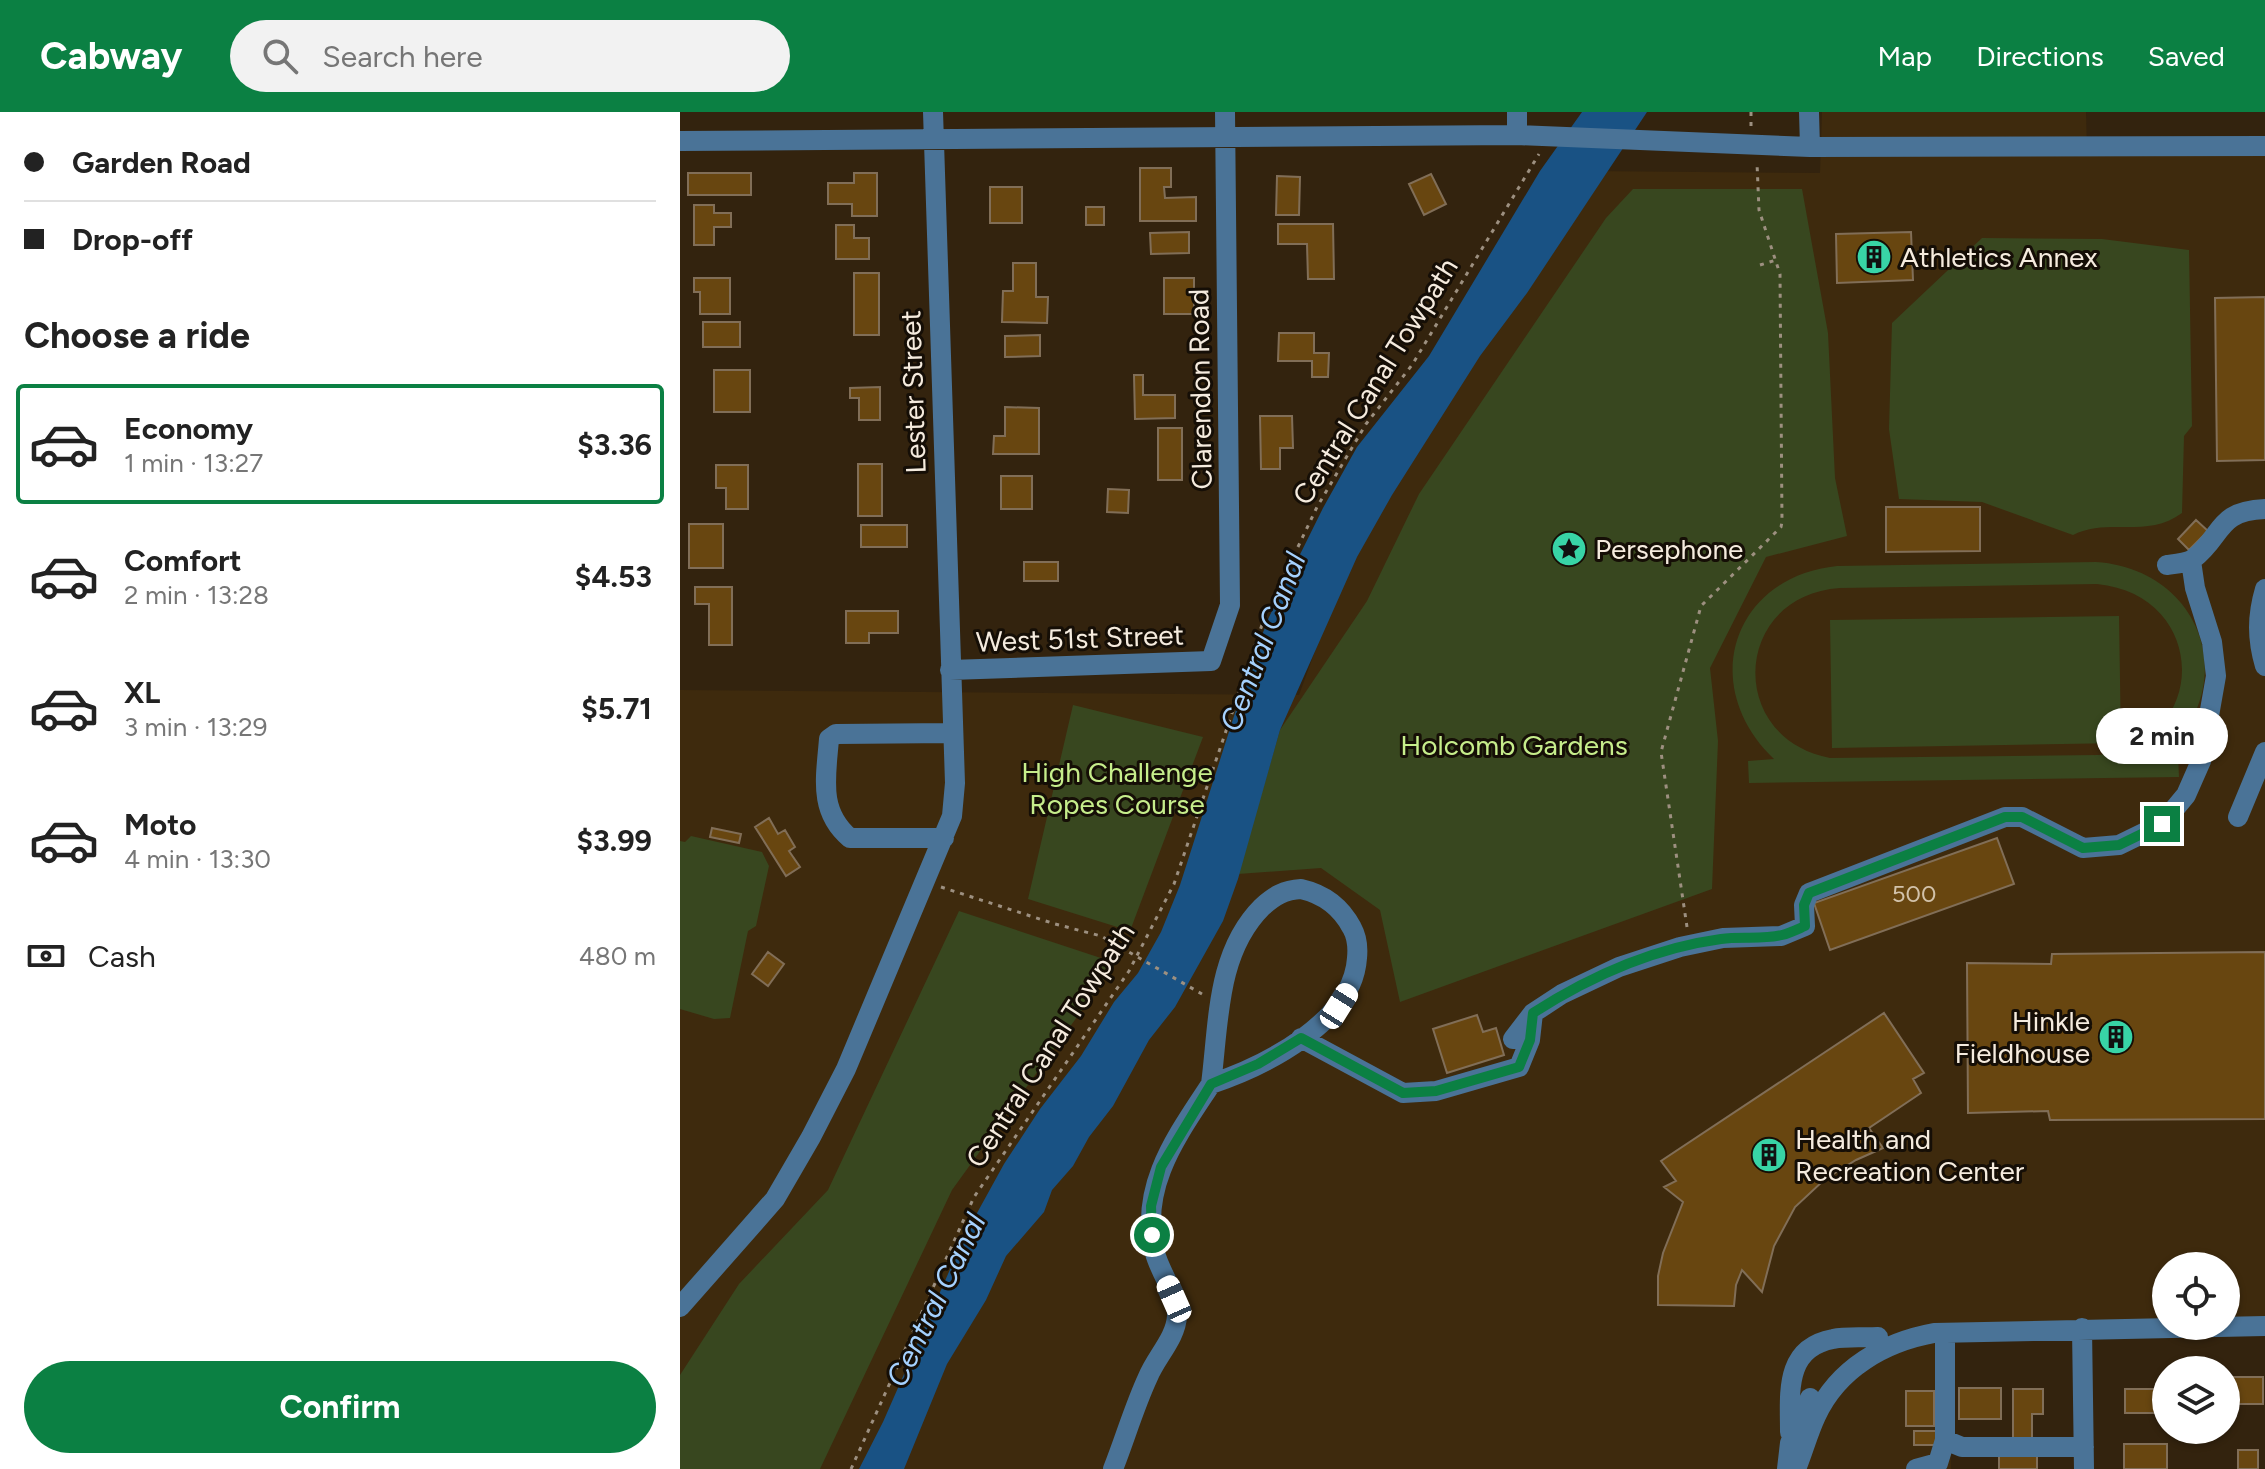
<!DOCTYPE html>
<html lang="en">
<head>
<meta charset="utf-8">
<style>
  body { margin:0; font-family:Figtree,sans-serif; background:#f2f2f2; color:#222; height:100vh; display:flex; flex-direction:column; font-size:30px; white-space:nowrap }
  * { box-sizing:border-box; margin:0 }
  p { font-size:26px; color:#767676 }
  .icon { flex:none; width:44px; height:44px; fill:none; stroke:currentColor; stroke-width:2; stroke-linecap:round; stroke-linejoin:round }
  .map { position:relative; flex:1; overflow:hidden }
  .sheet { display:flex; flex-direction:column; background:#fff; width:680px }
  .sheet>* { flex:none }
  .guide { display:grid; align-content:center; height:176px; padding:0 24px; background:#fff }
  .fabs { position:absolute; left:1472px; top:1140px; display:grid; gap:16px }
  .fabs a { display:grid; place-items:center; width:88px; height:88px; border-radius:50%; background:#fff; box-shadow:0 2px 6px #0004; font-size:40px }
  .end { position:absolute; width:36px; height:36px; margin:-18px; border:10px solid #0b8043; background:#fff; box-shadow:0 0 0 4px #fff }
  .from { border-radius:50% }
  .bubble { position:absolute; height:56px; border-radius:28px; background:#fff; box-shadow:0 2px 6px #0004; font-size:26px; font-weight:700; line-height:56px; text-align:center }
  .car { position:absolute; width:24px; height:48px; margin:-24px -12px; border-radius:10px; box-shadow:0 0 6px 2px #0007; background:linear-gradient(#fff 24%,#345 0 40%,#fff 0 76%,#345 0 86%,#fff 0) }
  .guide b { display:flex; align-items:center; gap:28px; height:76px; font-size:30px }
  .guide b+b { border-top:2px solid #e0e0e0 }
  .guide i { width:20px; height:20px; background:#222 }
  ul { padding:0; list-style:none }
  li { display:flex; align-items:center; gap:24px; height:120px; margin:0 16px 12px; padding:0 8px; border:4px solid transparent; border-radius:8px }
  li div { flex:1 }
  li b { display:block; font-size:30px }
  li em { font-style:normal; font-weight:700 }
  li.active { border-color:#0b8043 }
  li>.icon { width:72px; height:72px; stroke-width:1.5 }
  h2 { padding:0 24px; font-size:36px; line-height:96px }
  .pay { display:flex; align-items:center; gap:20px; height:88px; padding:0 24px; font-size:30px }
  .pay p { margin-inline-start:auto }
  .primary-button { display:flex; gap:16px; margin-top:auto; padding:16px 24px }
  .primary-button a { flex:1; height:92px; border-radius:48px; background:#0b8043; color:#fff; font-size:32px; font-weight:700; line-height:92px; text-align:center }
  header { display:flex; align-items:center; gap:48px; box-sizing:border-box; height:112px; padding:0 40px; background:#0b8043; color:#fff }
  header strong { font-size:38px }
  nav { display:flex; gap:44px; margin-inline-start:auto; font-size:28px }
  .search { width:560px; height:72px; background:#f2f2f2; display:flex; align-items:center; gap:20px; box-sizing:border-box; padding:0 28px; border-radius:44px; color:#767676; font-size:30px }
  main { display:flex; flex:1; min-height:0 }
  .map>svg:first-child { display:block }
  .built { fill:#3e2a0d }
  .green { fill:#38471f; fill-rule:evenodd }
  .water { fill:#195284 }
  .building { fill:#684610; stroke:#816e57; stroke-width:2 }
  .lines { fill:none; stroke-linecap:round; stroke-linejoin:round }
  .path { stroke:#9d9080; stroke-width:3; stroke-dasharray:4 6; stroke-linecap:butt }
  .minor { stroke:#4a7397; stroke-width:20 }
  .route { stroke:#0b8043; stroke-width:10 }
  .labels { text-anchor:middle; stroke-width:6; stroke-linejoin:round; paint-order:stroke }
  .number-label { font-size:24px; fill:#d2c2aa }
  .poi-label { font-size:28px; fill:#f5ebde; stroke:#150e06; text-anchor:start }
  .street-label { font-size:28px; fill:#f5ebde; stroke:#150e06 }
  .park-label { font-size:28px; fill:#c6ed8b; stroke:#150e06 }
  .water-label { font-size:30px; font-style:italic; fill:#a5d1fe; stroke:#150e06 }
</style>
</head>
<body>
<header>
<strong>Cabway</strong>
<div class="search"><svg class="icon" aria-label="search" viewBox="0 0 24 24"><circle cx="10" cy="10" r="6"/><path d="M15 15l6 6"/></svg>Search here</div>
<nav><a>Map</a><a>Directions</a><a>Saved</a></nav>
</header>
<main>
<section class="sheet">
<div class="guide">
<b><i class="from"></i>Garden Road</b>
<b><i></i>Drop-off</b>
</div>
<h2>Choose a ride</h2>
<ul>
<li class="active"><svg class="icon" aria-label="car" viewBox="0 0 24 24"><path d="M5 17H2v-5l4-1 3-4h7l3 4 3 1v5h-3M9 17h6M6 11h13"/><circle cx="7" cy="17" r="2"/><circle cx="17" cy="17" r="2"/></svg><div><b>Economy</b><p>1 min · 13:27</p></div><em>$3.36</em></li>
<li><svg class="icon" aria-label="car" viewBox="0 0 24 24"><path d="M5 17H2v-5l4-1 3-4h7l3 4 3 1v5h-3M9 17h6M6 11h13"/><circle cx="7" cy="17" r="2"/><circle cx="17" cy="17" r="2"/></svg><div><b>Comfort</b><p>2 min · 13:28</p></div><em>$4.53</em></li>
<li><svg class="icon" aria-label="car" viewBox="0 0 24 24"><path d="M5 17H2v-5l4-1 3-4h7l3 4 3 1v5h-3M9 17h6M6 11h13"/><circle cx="7" cy="17" r="2"/><circle cx="17" cy="17" r="2"/></svg><div><b>XL</b><p>3 min · 13:29</p></div><em>$5.71</em></li>
<li><svg class="icon" aria-label="car" viewBox="0 0 24 24"><path d="M5 17H2v-5l4-1 3-4h7l3 4 3 1v5h-3M9 17h6M6 11h13"/><circle cx="7" cy="17" r="2"/><circle cx="17" cy="17" r="2"/></svg><div><b>Moto</b><p>4 min · 13:30</p></div><em>$3.99</em></li>
</ul>
<div class="pay"><svg class="icon" aria-label="cash" viewBox="0 0 24 24"><path d="M3 7h18v10H3z"/><circle cx="12" cy="12" r="2"/></svg>Cash<p>480 m</p></div>
<div class="primary-button"><a>Confirm</a></div>
</section>
<div class="map">
<svg width="1585" height="1357" viewBox="0 0 1585 1357">
  <rect width="100%" height="100%" fill="#33230e"/>
  <path class="built" d="M1142 0H1406L1407 38 1585 37V1207L1546 1208V1154H1486V1209L1269 1213 1271 1357H0V578L619 583 669 446 905 59 1140 61Z"/>
  <path class="green" d="M953 77H1122L1148 221 1155 366 1167 424 1086 445 1030 556 1038 629 1032 777 720 890 700 798 641 756 558 762 600 618 687 489 739 382 926 106Z
    M1302 126 1422 127 1509 138 1512 314 1504 324 1502 401C1467 427 1428 405 1393 423L1302 390 1219 387 1209 317 1212 211Z
    M1416 450C1520 457 1562 569 1486 641L1498 642 1499 665 1069 671 1068 649 1094 647C1018 575 1051 465 1157 454ZM1417 472C1529 483 1531 630 1419 643L1150 646C1045 626 1053 483 1160 476Z
    M1439 504 1441 631 1152 636 1150 508Z
    M393 593 523 625 450 819 348 787Z
    M11 724 82 740 89 754 76 814 68 819 50 906 34 907 0 897V729L5 730Z
    M279 799 436 851 272 1078 140 1357H0V1263L59 1172 148 1078Z"/>
  <path class="water" d="M902 0H967L847 181 800 244 712 383 677 445 600 618 558 767 543 809 495 895 469 928 433 994 409 1025 393 1054 372 1078 364 1100 326 1144 306 1188 267 1252 224 1357H179L203 1310 286 1121 324 1052 360 997 401 944 434 890 458 861 481 820 500 773 570 554 589 505 643 396 677 335 749 244 860 59Z"/>
  <path class="building" d="M460 56H491V75H484L485 86 516 85V109H460Z
    M8 61H71V83H8Z
    M174 61H197V104H172V92H148V71H174Z
    M751 62 766 92 744 103 729 72Z
    M597 64 620 65 619 103H596Z
    M310 75H342V111H310Z
    M14 93H34V101H51V115H34V133H14Z
    M406 95H424V113H406Z
    M598 112H653L654 167H628L627 132H598Z
    M156 113H174V126H189V147H156Z
    M509 120V141L471 142 470 121Z
    M1231 120 1233 168 1157 171 1156 122Z
    M333 151H356V185H368L367 211 322 210 323 179H333Z
    M174 161H199V223H174Z
    M14 166H50V202H20V180H14Z
    M484 166H514V202H484Z
    M1585 185V348L1537 349 1535 186Z
    M23 210H60V235H23Z
    M599 221H634V241H649L648 265H632V249H598Z
    M360 223V244L325 245V224Z
    M34 258H70V300H34Z
    M454 263H463V283H495V306L455 307Z
    M200 275V308H179V286H170V276Z
    M325 295 359 296V342H313L314 324H325Z
    M580 304H612L613 336H600V357H581Z
    M478 316H502V368H478Z
    M178 352H202V404H178Z
    M36 353H68V397H46V376H36Z
    M321 364H352V397H321Z
    M428 377 449 378 448 401 427 400Z
    M1206 395H1300V439L1206 440Z
    M1516 408 1528 419 1509 438 1498 427Z
    M9 412H43V456H9Z
    M181 413H227V435H181Z
    M344 450H378V469H344Z
    M15 475H52V533H29V492H15Z
    M166 499H218V521H189V531H166Z
    M89 706 98 722 105 718 115 735 109 739 120 755 106 764 75 715Z
    M32 716 61 722 59 731 30 725Z
    M1317 726 1334 772 1150 838 1134 791Z
    M88 840 104 852 88 874 72 862Z
    M1585 840V1007L1370 1008 1368 999 1288 1001 1287 851 1371 852 1372 842Z
    M1204 901 1244 961 1233 967 1241 981 1189 1016 1203 1036 1176 1048 1144 1068 1115 1095 1094 1134 1082 1180 1062 1158 1056 1173 1054 1194 978 1193V1164L983 1141 1003 1090 984 1075 996 1069 981 1049Z
    M797 903 803 920 816 916 824 943 767 961 753 917Z
    M1550 1265H1583V1292H1550Z
    M1279 1276H1321V1307H1279Z
    M1333 1277H1363V1302H1352V1332H1333Z
    M1445 1277H1477L1478 1301H1445Z
    M1226 1279H1254V1314H1226Z
    M1234 1319H1257V1333H1234Z
    M1444 1332H1487V1357H1444Z
    M1558 1338H1578V1357H1558Z
    M1319 1342H1357V1357H1319Z"/>
  <g class="lines">
    <path class="path" d="M1071 0V16
      M1080 153 1096 148
      M261 775 375 812 421 824 522 882
      M1007 815 981 640 1021 494 1101 415 1102 410 1100 162 1079 98 1077 51
      M171 1357 294 1085 449 859 494 772 585 504 637 395 686 312 732 253 859 42"/>
    <path class="minor" d="M837 0V23
      M1129 0 1130 35
      M0 29 837 23 1130 35 1585 34
      M1487 453C1495 452 1507 451 1513 447 1544 423 1536 399 1585 397
      M1585 477C1577 504 1577 527 1585 554
      M270 558 531 549 550 493 545 0
      M1558 705 1585 640
      M264 726H170C138 699 146 665 149 627L156 622 272 621
      M621 777C643 782 661 795 672 816 677 825 678 836 677 846 673 910 585 954 531 972 539 911 536 841 582 795 594 784 604 778 621 777Z
      M621 926 723 981 756 979 839 955 850 928 853 901
      M833 927 853 901 882 882 939 855 1000 835 1043 826 1101 824 1125 814 1124 793 1129 781 1325 705H1342L1403 736 1439 733 1482 712 1506 683 1521 649 1536 564 1532 530 1515 476 1511 449
      M0 1195 95 1087 131 1025 166 957 272 704 275 671 253 0
      M1402 1216 1404 1357
      M1110 1320C1110 1281 1104 1236 1153 1227 1167 1224 1184 1226 1198 1225
      M1265 1328 1282 1335H1404
      M433 1357C445 1327 454 1295 468 1265 476 1245 496 1226 497 1204 498 1183 480 1161 475 1141 458 1075 497 1024 531 972
      M1107 1357 1110 1331 1130 1286
      M1116 1357C1123 1340 1128 1321 1136 1304 1158 1256 1205 1230 1254 1221L1585 1214
      M1236 1357 1258 1351 1265 1328V1221"/>
  </g>
  <g class="lines">
    <path class="route" d="M472 1123 471 1094 481 1055 531 972 578 952 621 926 723 981 756 979 839 955 850 928 853 901C909 865 974 836 1041 827 1061 824 1083 828 1102 823 1110 821 1118 817 1125 814L1124 793 1129 781 1325 705H1342L1403 736 1439 733 1482 712"/>
  </g>
  <defs>
    <symbol id="building-disc" viewBox="-11 -11 22 22"><circle r="9.5" fill="#38d4a6" stroke="#150e06"/><path d="M-4-6H4V6H1V3H-1V6H-4ZM-2.5-4.3h1.7v1.8h-1.7ZM.8-4.3h1.7v1.8H.8ZM-2.5-1h1.7V.8h-1.7ZM.8-1h1.7V.8H.8Z" fill="#111"/></symbol>
    <symbol id="sight-disc" viewBox="-11 -11 22 22"><circle r="9.5" fill="#38d4a6" stroke="#150e06"/><path d="M0-6L1.8-2.2L6-1.7L2.9 1.2L3.7 5.4L0 3.3L-3.7 5.4L-2.9 1.2L-6-1.7L-1.8-2.2Z" fill="#111"/></symbol>
  </defs>
  <g fill-rule="evenodd">
    <use href="#building-disc" x="1174" y="125" width="40" height="40"/>
    <use href="#sight-disc" x="869" y="417" width="40" height="40"/>
    <use href="#building-disc" x="1416" y="905" width="40" height="40"/>
    <use href="#building-disc" x="1069" y="1023" width="40" height="40"/>
  </g>
  <g class="labels">
    <g class="number-label">
      <text x="1234" y="790">500</text>
    </g>
    <g class="poi-label">
      <text x="1220" y="155">Athletics Annex</text>
      <text x="915" y="447">Persephone</text>
      <text x="1410" y="919" text-anchor="end">Hinkle<tspan x="1410" dy="32">Fieldhouse</tspan></text>
      <text x="1115" y="1037">Health and<tspan x="1115" dy="32">Recreation Center</tspan></text>
    </g>
    <g class="street-label">
      <text transform="translate(695 269) rotate(-58)" y="10">Central Canal Towpath</text>
      <text transform="translate(520 277) rotate(-91)" y="10">Clarendon Road</text>
      <text transform="translate(233 280) rotate(-92)" y="10">Lester Street</text>
      <text transform="translate(400 526) rotate(-2)" y="10">West 51st Street</text>
      <text transform="translate(370 933) rotate(-57)" y="10">Central Canal Towpath</text>
    </g>
    <g class="park-label">
      <text x="834" y="643">Holcomb Gardens</text>
      <text x="437" y="670">High Challenge<tspan x="437" dy="32">Ropes Course</tspan></text>
    </g>
    <g class="water-label">
      <text transform="translate(583 530) rotate(-69)" y="10">Central Canal</text>
      <text transform="translate(256 1188) rotate(-64)" y="10">Central Canal</text>
    </g>
  </g>
</svg>
<div class="fabs">
<a><svg class="icon" aria-label="locate" viewBox="0 0 24 24"><circle cx="12" cy="12" r="6"/><path d="M12 2v4M12 18v4M2 12h4M18 12h4"/></svg></a>
<a><svg class="icon" aria-label="layers" viewBox="0 0 24 24"><path d="M12 4l9 5-9 5-9-5zM3 14l9 5 9-5"/></svg></a>
</div>
<i class="end from" style="left:472px;top:1123px"></i>
<i class="end" style="left:1482px;top:712px"></i>
<div class="bubble" style="left:1416px;top:596px;width:132px">2 min</div>
<i class="car" style="left:659px;top:894px;rotate:32deg"></i>
<i class="car" style="left:494px;top:1187px;rotate:336deg"></i>
</div>
</main>
</body>
</html>
